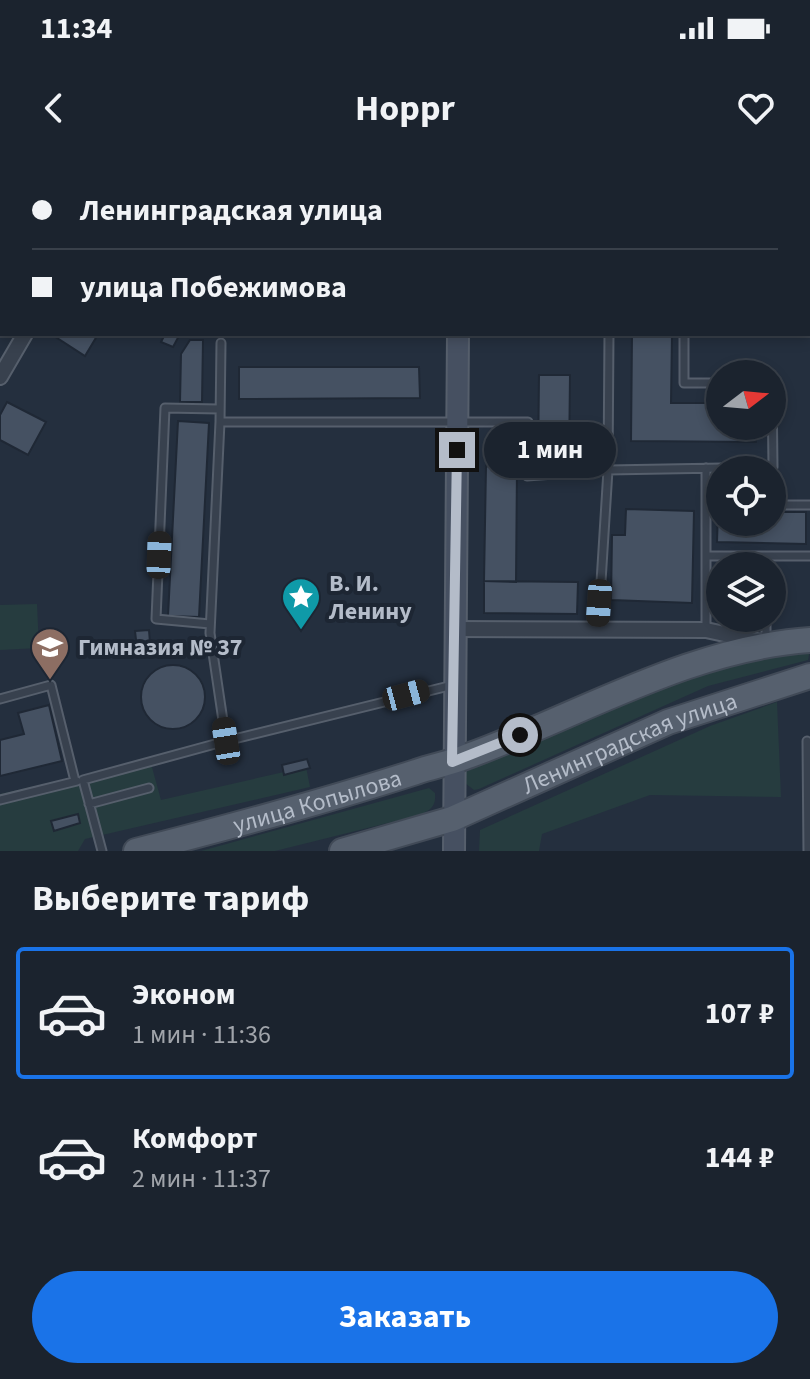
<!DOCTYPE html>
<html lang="ru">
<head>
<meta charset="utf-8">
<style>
  body { margin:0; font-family:"Source Sans 3",sans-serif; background:#242b36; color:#f1f3f6; height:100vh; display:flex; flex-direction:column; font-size:30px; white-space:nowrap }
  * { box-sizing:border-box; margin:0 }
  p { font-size:26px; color:#a0a4aa }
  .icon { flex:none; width:44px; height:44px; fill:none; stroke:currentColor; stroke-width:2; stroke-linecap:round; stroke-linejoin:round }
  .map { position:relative; height:691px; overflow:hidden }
  .details { display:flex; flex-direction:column; background:#1b232e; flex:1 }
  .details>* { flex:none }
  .top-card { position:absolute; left:0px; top:0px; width:810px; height:176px; box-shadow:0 4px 12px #0003,0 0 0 2px #39404a; display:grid; align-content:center; height:176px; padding:0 32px; background:#1b232e }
  .needle { width:52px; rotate:74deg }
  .controls { position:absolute; left:706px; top:200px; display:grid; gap:16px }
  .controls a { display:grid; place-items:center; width:80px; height:80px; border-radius:50%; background:#1b232e; box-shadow:0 4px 12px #0003,0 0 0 2px #39404a; font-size:40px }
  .end { position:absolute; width:36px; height:36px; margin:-18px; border:10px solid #b4bcc9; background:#111; box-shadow:0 0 0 4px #111 }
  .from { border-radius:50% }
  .bubble { position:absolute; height:56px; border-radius:28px; background:#1b232e; box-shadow:0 4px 12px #0003,0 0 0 2px #39404a; font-size:26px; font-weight:700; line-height:56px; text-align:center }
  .car { position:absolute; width:24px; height:48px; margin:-24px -12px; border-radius:10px; box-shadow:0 0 6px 2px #0007; background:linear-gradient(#222 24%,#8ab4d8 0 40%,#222 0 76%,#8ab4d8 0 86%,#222 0) }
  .top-card b { display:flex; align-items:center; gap:28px; height:76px; font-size:30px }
  .top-card b+b { border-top:2px solid #39404a }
  .top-card i { width:20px; height:20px; background:#f1f3f6 }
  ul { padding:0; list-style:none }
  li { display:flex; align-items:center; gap:24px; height:132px; margin:0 16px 12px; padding:0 16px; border:4px solid transparent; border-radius:8px }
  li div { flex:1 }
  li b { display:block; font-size:30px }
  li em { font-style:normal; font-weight:700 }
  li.active { border-color:#1a73e8 }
  li>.icon { width:72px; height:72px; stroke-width:1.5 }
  h2 { padding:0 32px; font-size:36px; line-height:96px }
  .action { display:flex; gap:16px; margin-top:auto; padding:16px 32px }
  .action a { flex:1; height:92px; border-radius:48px; background:#1a73e8; color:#fff; font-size:32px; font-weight:700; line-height:92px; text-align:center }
  .status { display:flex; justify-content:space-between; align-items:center; height:56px; padding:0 40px; background:#1b232e; direction:ltr }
  .status svg { height:22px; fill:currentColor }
  header { display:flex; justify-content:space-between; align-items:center; height:104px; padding:0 32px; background:#1b232e; font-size:36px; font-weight:700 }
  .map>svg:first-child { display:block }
  .green { fill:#263c3f }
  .building { fill:#455162; stroke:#1f2835; stroke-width:2 }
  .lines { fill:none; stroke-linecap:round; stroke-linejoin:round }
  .lane-casing { stroke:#565f6c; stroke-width:11 }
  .street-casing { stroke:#565f6c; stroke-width:18 }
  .secondary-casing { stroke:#565f6c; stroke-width:24 }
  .primary-casing { stroke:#414a57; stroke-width:28 }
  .lane { stroke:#38414e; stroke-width:7 }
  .street { stroke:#38414e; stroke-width:14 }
  .secondary { stroke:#465061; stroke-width:20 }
  .primary { stroke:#56606e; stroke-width:24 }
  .route { stroke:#b4bcc9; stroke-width:10 }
  .labels { text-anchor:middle; stroke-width:8; stroke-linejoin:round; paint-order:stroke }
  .poi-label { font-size:24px; font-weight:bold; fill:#b4bcc9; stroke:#1d2633; text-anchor:start }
  .street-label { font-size:24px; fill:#b4bcc9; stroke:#1d2633 }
</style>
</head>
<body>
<div class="status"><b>11:34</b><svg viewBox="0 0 49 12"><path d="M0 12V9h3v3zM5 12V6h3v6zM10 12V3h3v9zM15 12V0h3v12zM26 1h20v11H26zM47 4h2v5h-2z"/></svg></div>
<header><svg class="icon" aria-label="back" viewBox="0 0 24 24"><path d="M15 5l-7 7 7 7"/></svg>Hoppr<svg class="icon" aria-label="heart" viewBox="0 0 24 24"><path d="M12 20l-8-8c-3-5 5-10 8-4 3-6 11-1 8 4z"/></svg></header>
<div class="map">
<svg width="810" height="691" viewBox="0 0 810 691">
  <rect width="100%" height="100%" fill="#242f3e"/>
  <path class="green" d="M37 444 39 488 0 490V445Z
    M810 490 808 500 708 526 479 629 474 630 465 623 466 612C572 562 694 506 810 490Z
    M777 542 781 637 650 635 542 674 539 691H479L480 670 710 566Z
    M150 600 161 640 306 607 310 627 85 679 78 691H0V634Z
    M429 628 435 633C436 646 432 649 420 655L275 691H201Z"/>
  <path class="building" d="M360 0H421V2H360Z
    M51 174H94L97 176 85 196Z
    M165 174H180L173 187 161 182Z
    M632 174H672L671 243H720V266H756V282L631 281Z
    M190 180H203L202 242H180L181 194Z
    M239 207H419L420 238 239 239Z
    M539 215H570L569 305H538Z
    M7 242 46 262 28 295 0 280V255Z
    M178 261 209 263 199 457 168 456Z
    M517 273 518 292H488V274Z
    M486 306 517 307 516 422 484 421Z
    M626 349 694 351 692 443 611 440 612 375H625Z
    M718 351 720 362H772V352H806V384L717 382Z
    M484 421 578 422 577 454 484 453Z
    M149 470 151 496 138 497 135 471Z
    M141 537a32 32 0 1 1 64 0a32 32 0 1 1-64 0Z
    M49 545 62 601 0 616V580L24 574 18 553Z
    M307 599 310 608 284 615 282 605Z
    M78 654 80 663 54 671 51 661Z"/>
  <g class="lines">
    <defs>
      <path id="lane" d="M608 0 610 2
        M684 174V223H720
        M220 262 221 183
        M706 308V470
        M706 345H720
        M772 345H810
        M707 396H810
        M210 464 156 459 165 248 219 249
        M598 470 608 310 609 174
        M766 480V458
        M453 525 226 581 210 473 220 262H528L527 316 608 310 773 307 772 224
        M0 539 51 525 75 621
        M807 581 808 691
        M0 640 77 621
        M89 644 149 628
        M102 691 83 620 226 581"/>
      <path id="street" d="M126 2 127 0
        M0 48 2 47
        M0 217 25 174
        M453 469 706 470 761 482"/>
      <path id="secondary" d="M460 2V0
        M454 691 458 174"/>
      <g id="primary">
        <path id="s1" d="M136 691C230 667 323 642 416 612 433 606 451 603 468 596 580 555 690 488 810 480"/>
        <path id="s2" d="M342 691 452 659 668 562 810 516"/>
      </g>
    </defs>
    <use href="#lane" class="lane-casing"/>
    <use href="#street" class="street-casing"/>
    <use href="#secondary" class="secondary-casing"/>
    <use href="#primary" class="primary-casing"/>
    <use href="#lane" class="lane"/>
    <use href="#street" class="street"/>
    <use href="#secondary" class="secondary"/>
    <use href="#primary" class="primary"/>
  </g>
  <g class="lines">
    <path class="route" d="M457 290 452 602 520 575"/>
  </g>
  <defs>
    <symbol id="sight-pin" viewBox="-11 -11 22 30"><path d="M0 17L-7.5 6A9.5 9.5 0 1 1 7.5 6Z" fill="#0f9aa8" stroke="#1d2633"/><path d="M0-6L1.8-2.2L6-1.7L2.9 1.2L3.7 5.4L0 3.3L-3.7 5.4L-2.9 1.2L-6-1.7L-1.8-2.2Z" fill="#fff"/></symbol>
    <symbol id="school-pin" viewBox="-11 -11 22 30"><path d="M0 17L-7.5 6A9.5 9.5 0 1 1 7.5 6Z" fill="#8d6e63" stroke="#1d2633"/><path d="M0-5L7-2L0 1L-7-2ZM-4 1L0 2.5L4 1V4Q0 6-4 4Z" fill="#fff"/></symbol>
  </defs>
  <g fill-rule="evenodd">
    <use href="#sight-pin" x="279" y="415" width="44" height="60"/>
    <use href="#school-pin" x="28" y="465" width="44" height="60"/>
  </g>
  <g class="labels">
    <g class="poi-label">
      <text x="329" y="431">В. И.<tspan x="329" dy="28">Ленину</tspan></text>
      <text x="78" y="495">Гимназия № 37</text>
    </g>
    <g class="street-label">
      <text dy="8" stroke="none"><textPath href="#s2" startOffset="308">Ленинградская улица</textPath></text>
      <text dy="8" stroke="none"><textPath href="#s1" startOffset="188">улица Копылова</textPath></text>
    </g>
  </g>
</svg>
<div class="controls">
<a><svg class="needle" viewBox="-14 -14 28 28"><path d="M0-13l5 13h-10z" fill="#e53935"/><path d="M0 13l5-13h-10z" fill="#a0a4aa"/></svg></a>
<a><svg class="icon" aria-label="locate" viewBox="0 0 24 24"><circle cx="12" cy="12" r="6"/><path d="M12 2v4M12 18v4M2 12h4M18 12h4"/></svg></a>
<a><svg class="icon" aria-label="layers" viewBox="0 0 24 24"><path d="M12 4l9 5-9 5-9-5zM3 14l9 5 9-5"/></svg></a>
</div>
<i class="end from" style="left:520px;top:575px"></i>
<i class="end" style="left:457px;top:290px"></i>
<div class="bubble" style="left:484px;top:262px;width:132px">1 мин</div>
<i class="car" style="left:159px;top:395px;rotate:2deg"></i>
<i class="car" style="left:599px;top:443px;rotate:184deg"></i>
<i class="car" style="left:406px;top:535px;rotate:75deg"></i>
<i class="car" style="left:226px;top:581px;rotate:351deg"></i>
<div class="top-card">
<b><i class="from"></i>Ленинградская улица</b>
<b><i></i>улица Побежимова</b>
</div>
</div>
<section class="details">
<h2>Выберите тариф</h2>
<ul>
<li class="active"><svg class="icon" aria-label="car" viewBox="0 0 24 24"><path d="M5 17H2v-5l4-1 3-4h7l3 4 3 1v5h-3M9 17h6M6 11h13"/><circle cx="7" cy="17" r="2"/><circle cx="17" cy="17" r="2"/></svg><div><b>Эконом</b><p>1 мин · 11:36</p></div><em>107 ₽</em></li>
<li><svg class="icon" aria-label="car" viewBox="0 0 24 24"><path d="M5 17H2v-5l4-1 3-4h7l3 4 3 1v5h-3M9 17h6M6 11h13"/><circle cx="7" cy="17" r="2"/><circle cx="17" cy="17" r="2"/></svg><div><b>Комфорт</b><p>2 мин · 11:37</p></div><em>144 ₽</em></li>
</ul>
<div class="action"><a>Заказать</a></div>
</section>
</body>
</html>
